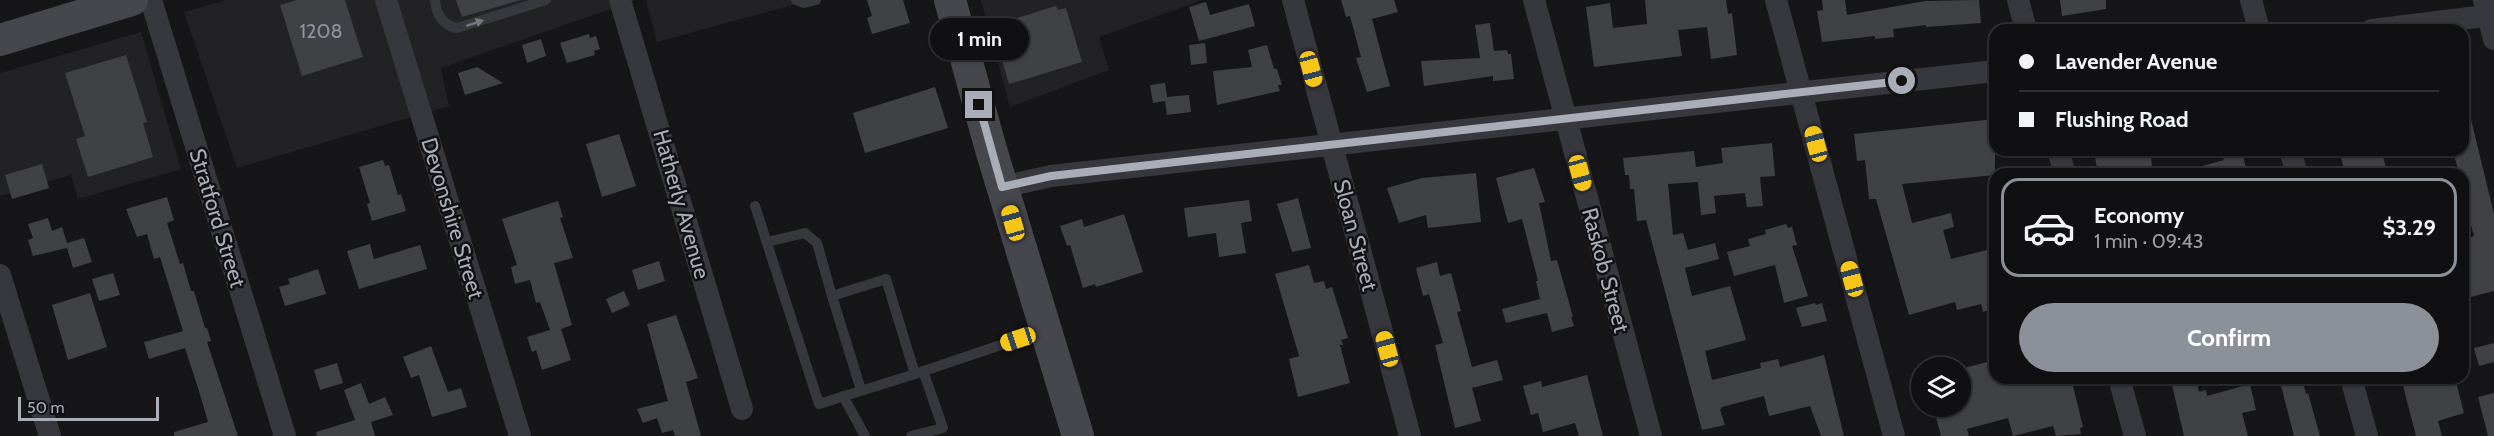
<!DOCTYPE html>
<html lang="en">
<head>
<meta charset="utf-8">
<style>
  body { margin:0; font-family:Cabin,sans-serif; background:#1e1e20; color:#f1f3f6; height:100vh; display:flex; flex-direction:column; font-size:22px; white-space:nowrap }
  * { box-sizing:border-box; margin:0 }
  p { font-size:20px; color:#9c9d9f }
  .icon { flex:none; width:33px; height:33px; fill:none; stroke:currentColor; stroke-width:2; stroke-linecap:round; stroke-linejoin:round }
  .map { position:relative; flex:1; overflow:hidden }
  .sheet { position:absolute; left:1989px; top:168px; width:480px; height:216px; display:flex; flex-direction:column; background:#101012; border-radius:18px; box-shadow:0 2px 4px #0004,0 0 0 2px #303032 }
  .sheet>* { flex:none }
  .hud { position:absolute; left:1989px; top:24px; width:480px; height:132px; border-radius:18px; box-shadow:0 2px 4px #0004,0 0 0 2px #303032; display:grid; align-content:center; height:132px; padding:0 30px; background:#101012 }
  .buttons { position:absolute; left:1911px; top:357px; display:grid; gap:12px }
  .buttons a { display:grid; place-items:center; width:60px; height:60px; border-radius:50%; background:#101012; box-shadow:0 2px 4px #0004,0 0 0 2px #303032; font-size:30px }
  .scale { position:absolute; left:18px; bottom:15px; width:141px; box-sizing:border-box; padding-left:6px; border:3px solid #a8adb8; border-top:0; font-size:16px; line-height:21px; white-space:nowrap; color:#a8adb8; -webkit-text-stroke:4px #111113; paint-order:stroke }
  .end { position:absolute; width:27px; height:27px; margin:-14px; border:8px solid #a8adb8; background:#111; box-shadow:0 0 0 3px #111 }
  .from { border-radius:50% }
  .bubble { position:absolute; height:42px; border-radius:21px; background:#101012; box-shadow:0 2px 4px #0004,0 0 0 2px #303032; font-size:20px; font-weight:800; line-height:42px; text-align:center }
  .car { position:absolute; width:18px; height:36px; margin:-18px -9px; border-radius:8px; box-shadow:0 0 4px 2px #0007; background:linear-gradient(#f5c518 24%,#345 0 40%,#f5c518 0 76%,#345 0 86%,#f5c518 0) }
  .hud b { display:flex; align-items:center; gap:21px; height:57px; font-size:22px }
  .hud b+b { border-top:2px solid #303032 }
  .hud i { width:15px; height:15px; background:#f1f3f6 }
  ul { padding:10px 0 0; list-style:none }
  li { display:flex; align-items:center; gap:18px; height:99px; margin:0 12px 9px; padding:0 18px; border:3px solid #303032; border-radius:18px }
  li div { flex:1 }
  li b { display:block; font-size:22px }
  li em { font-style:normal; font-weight:800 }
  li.current { border-color:#8c9099 }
  li>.icon { width:54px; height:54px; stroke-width:1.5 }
  .cta { display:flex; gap:12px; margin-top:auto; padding:12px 30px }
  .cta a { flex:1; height:69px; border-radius:36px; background:#8c9099; color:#fff; font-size:24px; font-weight:800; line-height:69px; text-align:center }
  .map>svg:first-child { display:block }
  .built { fill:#222225 }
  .building { fill:#404145 }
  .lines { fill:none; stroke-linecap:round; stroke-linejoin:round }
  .lane { stroke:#37383d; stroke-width:10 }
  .street { stroke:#37383d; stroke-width:22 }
  .secondary { stroke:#45474d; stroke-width:32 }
  .oneway { fill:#757881 }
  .route { stroke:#a8adb8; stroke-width:8 }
  .labels { text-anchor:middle; stroke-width:5; stroke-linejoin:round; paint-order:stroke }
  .number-label { font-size:20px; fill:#8e929b }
  .street-label { font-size:22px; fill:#a8adb8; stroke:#111113 }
</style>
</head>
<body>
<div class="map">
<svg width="2494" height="436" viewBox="0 0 2494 436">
  <rect width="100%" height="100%" fill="#161618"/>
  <path class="built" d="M226 0H636L441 68 449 106 237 168 184 12Z
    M646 0H811L657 42Z
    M981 0H1202L1099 37 1109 70 1010 107Z
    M141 32 181 169 78 199 71 175 0 196V73Z"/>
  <path class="building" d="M297 0H345L363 57 302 76 280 5Z
    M456 0H521L462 17Z
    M867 0H903L910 23 872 34 867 18 872 16Z
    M1341 0H1394L1398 12 1372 19 1390 86 1367 92 1356 58 1361 57 1350 16 1346 17Z
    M1645 0H1726L1728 14 1732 13 1737 55 1711 59 1707 27 1678 30 1682 56 1594 67 1586 7 1610 3 1613 28 1647 24Z
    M1822 0H1845L1847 15 1925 1 1979 0 1981 23 1926 27V25L1893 29 1894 37 1875 39V36L1822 42 1817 11 1823 10Z
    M2060 0H2106V9L2062 16Z
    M1206 2 1210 15 1249 4 1255 26 1199 41 1189 7Z
    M1056 6 1058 10 1066 8 1082 62 1009 84 993 30 1001 27 1000 23Z
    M1490 23 1494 51 1507 50 1508 54H1511L1514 79 1493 81V76L1424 86 1421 61 1480 58 1475 25Z
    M589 34 590 38 596 36 600 49 594 51 595 55 567 63 560 43Z
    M541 39 546 56 527 63 522 45Z
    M1205 43 1207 63 1191 65 1189 45Z
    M1267 45 1274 69H1277L1282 85H1278L1280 91 1217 105 1213 71 1252 67 1248 50Z
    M126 55 147 122 143 123 153 157 88 177 76 139 85 136 65 73Z
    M477 67 503 83 465 95 458 73Z
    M1165 83 1167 97 1189 95 1191 112 1167 115 1165 101 1153 103 1150 85Z
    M935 87 948 128 865 153 853 113Z
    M2468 107 2494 214V291L2463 299V239L2474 236 2463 196V174H2459L2453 150H2463V108Z
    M1995 119V175L1902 184 1912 223 1951 213 1954 227 1943 230 1951 259 1995 248V308L1983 312 1981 304 1957 310 1955 302 1909 315 1876 199H1869L1865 160 1857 161 1854 134Z
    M619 134 636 186 602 197 586 144Z
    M1772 143 1775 176 1760 177 1763 206 1747 207 1745 193 1714 196 1716 213 1701 215 1698 182 1668 184 1673 235 1683 233 1688 250 1715 243 1719 259 1685 268 1692 296 1730 286 1737 309 1746 340 1705 351 1712 380 1761 368 1760 363 1778 359 1780 367 1824 355 1844 436H1821L1810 406 1769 416 1764 396 1722 407 1720 410 1725 425 1702 430 1646 220 1637 221 1634 189H1630L1629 175H1625L1623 158 1694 151 1696 167 1723 163 1721 148Z
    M2131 150H2150L2153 174H2098L2095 157Z
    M2221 150H2241L2248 174H2191V169L2224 160Z
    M2353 150H2381L2388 174H2345L2340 153Z
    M383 160 385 166 389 165 398 195 401 194 406 211 372 221 367 204 370 203 359 167Z
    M42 164 49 188 12 199 5 175Z
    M1534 168 1545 202 1539 203 1551 261 1557 260 1573 317H1571L1574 326 1552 332 1547 313 1506 323 1502 309 1540 299 1536 281H1538L1522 219 1508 223 1496 178Z
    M1476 173 1481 222 1428 228 1426 215 1399 223 1387 188 1422 178Z
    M167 197 174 220 167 223 180 264 183 263 191 291H194L205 328H207L211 341 207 342 238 436H174V432L208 422 199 391 185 348 149 359 144 342 183 331 160 257 154 259 147 234 137 237 126 209Z
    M1298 198 1311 248 1292 252 1277 204Z
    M1249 200 1252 221 1241 223 1246 253 1219 257 1216 233 1188 237 1184 208Z
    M558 201 563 217 560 218 573 258 554 263 572 325 561 329 571 360 542 370 536 350 532 352 527 337 550 330 540 302 536 303 530 280 515 284 511 267 517 265 502 219Z
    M1124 214 1143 272 1096 287 1095 284 1083 288 1070 245 1067 246 1060 226 1082 219 1084 227Z
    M48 218 52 231 62 227 67 243 84 238 92 262 73 268 67 248 33 256 28 240 33 238 28 224Z
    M1786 224 1788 228 1792 227 1797 245 1792 246 1808 296 1784 303 1775 265 1734 276 1727 252 1750 246 1748 239 1766 234 1765 230Z
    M370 244 374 259 420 245 427 269 359 289 347 251Z
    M659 261 665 281 638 290 632 270Z
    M1437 262 1440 276 1451 273 1461 311 1457 312 1472 367 1497 360 1503 380 1472 388 1481 421 1455 428 1435 345 1443 343 1429 294 1423 296 1416 268Z
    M1309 265 1314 283 1324 281 1326 289 1332 287 1348 338 1341 340 1343 345H1340L1350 383 1298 397 1289 359 1299 356 1275 274Z
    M318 269 326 294 285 306 279 287 290 284 288 279Z
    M113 273 120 295 99 301 92 279Z
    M624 291 630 305 612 313 606 299Z
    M90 293 107 347 68 360 52 305Z
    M1815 303 1816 305 1822 303 1827 321 1802 327 1796 308Z
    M676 315 698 378 686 382 701 436H675L673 430 662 433 657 418 643 423 637 409 668 401 647 324Z
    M2494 343V362L2479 366 2474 348Z
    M431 346 448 392 461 388 467 407 432 417 419 375 411 378 403 357Z
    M1991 361 1995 378H2071L2083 427 2080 428 2081 434 2056 436 2053 426 2013 436 2008 418 1967 429 1969 436H1941L1933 406H1960V369Z
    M337 363 343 383 320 390 314 370Z
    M1587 375 1603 436H1579L1575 423 1543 432 1538 413 1531 415 1523 386 1541 381 1542 387Z
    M2279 378H2302L2306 394 2308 393 2320 436H2294Z
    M2401 378H2455L2464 413 2438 421 2442 436H2416Z
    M2196 379 2199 392 2206 390 2207 396 2250 384 2256 410 2242 413 2248 436H2184L2172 385Z
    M361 383 369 404 385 397 393 415 371 422 375 436H317L316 432 355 420 344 390Z
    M2494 393V436H2488L2478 397Z"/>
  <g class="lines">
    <path class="lane" d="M435 0C436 14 443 26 457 28L546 0
      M796 0 804 3 816 0
      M755 206 819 404 915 374 886 279 832 296 861 390
      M767 242 805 233 817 243 832 296
      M915 374 1042 331
      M843 396 865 436
      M911 436 943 428 923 371"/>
    <path class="street" d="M151 0 285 436
      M386 0 520 436
      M620 0 742 409
      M1293 0 1410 436
      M1534 0 1651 436
      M1776 0 1894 436
      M2018 0 2026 30
      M2251 0 2259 30
      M2484 0 2494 39
      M2372 30 2494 15
      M2058 150 2065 174
      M2290 150 2297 174
      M1002 187 1051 176 1995 71
      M0 275 50 436
      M2119 378 2135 436
      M2351 378 2367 436"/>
    <path class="secondary" d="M950 0 990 146 1078 436
      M0 40 132 0"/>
  </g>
  <defs><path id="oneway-solid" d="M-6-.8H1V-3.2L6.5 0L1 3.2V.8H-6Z" transform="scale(1.5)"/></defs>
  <use class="oneway" href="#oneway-solid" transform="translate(475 23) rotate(-18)"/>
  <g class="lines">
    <path class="route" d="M979 105 1002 187 1051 176 1902 81"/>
  </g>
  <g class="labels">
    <g class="number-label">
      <text x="321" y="38">1208</text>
    </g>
    <g class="street-label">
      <text transform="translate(682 204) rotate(74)" y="8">Hatherly Avenue</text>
      <text transform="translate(218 218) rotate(73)" y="8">Stratford Street</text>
      <text transform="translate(453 218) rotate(73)" y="8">Devonshire Street</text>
      <text transform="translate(1356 235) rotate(75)" y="8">Sloan Street</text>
      <text transform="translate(1606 270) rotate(75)" y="8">Raskob Street</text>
    </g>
  </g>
</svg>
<div class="buttons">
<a><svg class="icon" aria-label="layers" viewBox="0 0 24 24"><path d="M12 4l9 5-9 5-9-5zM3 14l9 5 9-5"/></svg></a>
</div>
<div class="scale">50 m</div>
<i class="end from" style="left:1902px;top:81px"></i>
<i class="end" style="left:979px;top:105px"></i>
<div class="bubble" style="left:930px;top:18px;width:99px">1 min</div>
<i class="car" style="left:1311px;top:69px;rotate:165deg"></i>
<i class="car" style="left:1816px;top:144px;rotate:345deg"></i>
<i class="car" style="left:1580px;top:173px;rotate:165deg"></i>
<i class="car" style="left:1013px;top:223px;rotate:344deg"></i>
<i class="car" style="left:1852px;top:279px;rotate:345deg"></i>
<i class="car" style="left:1018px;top:339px;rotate:252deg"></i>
<i class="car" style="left:1387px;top:349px;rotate:345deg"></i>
<div class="hud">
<b><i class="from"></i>Lavender Avenue</b>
<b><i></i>Flushing Road</b>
</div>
<section class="sheet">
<ul>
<li class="current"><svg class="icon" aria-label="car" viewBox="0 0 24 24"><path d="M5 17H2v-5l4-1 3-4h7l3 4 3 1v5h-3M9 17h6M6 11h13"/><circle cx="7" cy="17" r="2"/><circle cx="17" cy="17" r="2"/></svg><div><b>Economy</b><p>1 min · 09:43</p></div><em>$3.29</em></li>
</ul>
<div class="cta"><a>Confirm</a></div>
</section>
</div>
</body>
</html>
